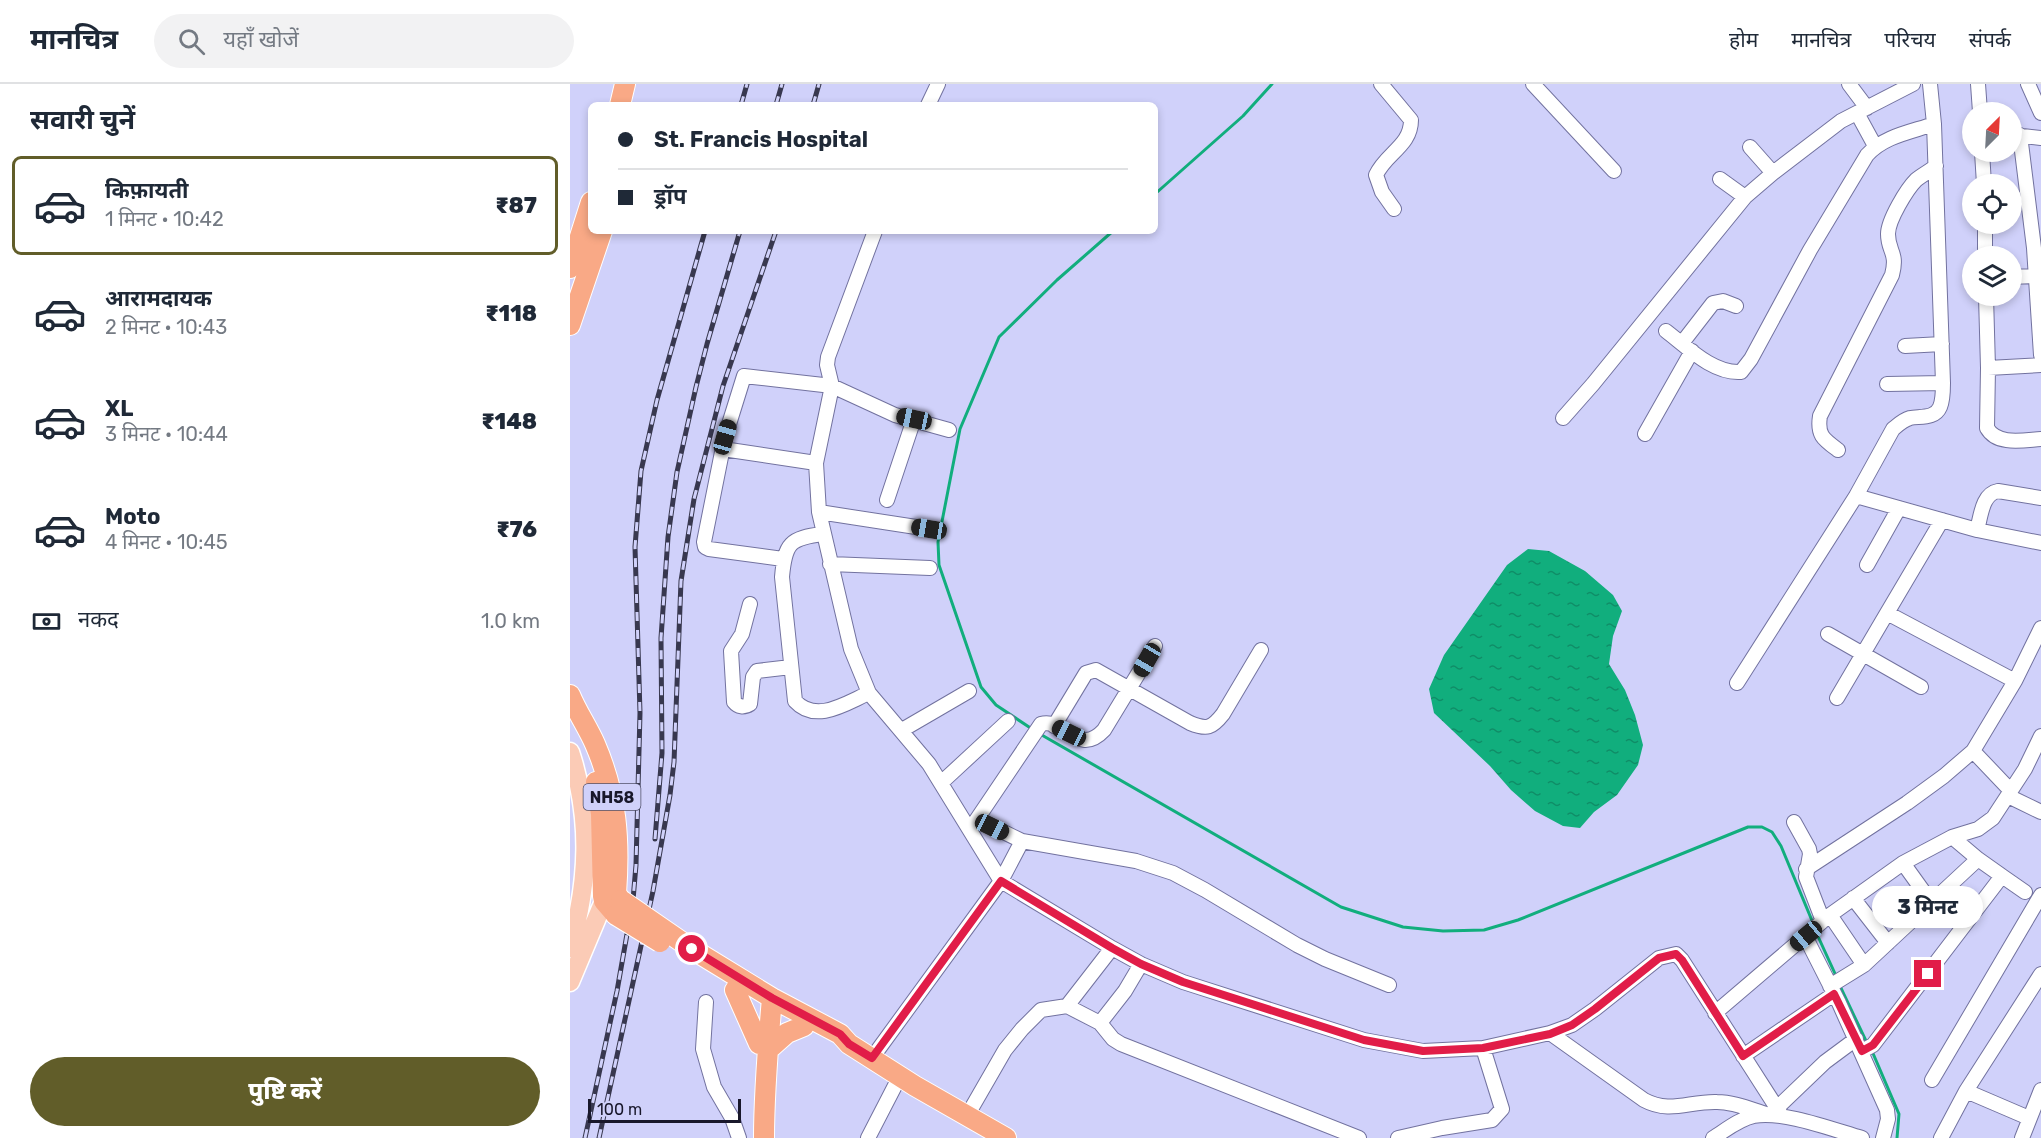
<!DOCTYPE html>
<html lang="hi">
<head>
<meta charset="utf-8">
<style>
  body { margin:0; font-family:Rubik,"Noto Sans Devanagari",sans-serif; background:#f2f2f3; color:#1f2937; height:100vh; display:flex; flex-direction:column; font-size:22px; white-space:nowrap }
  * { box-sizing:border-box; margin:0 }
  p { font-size:20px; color:#747a83 }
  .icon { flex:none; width:33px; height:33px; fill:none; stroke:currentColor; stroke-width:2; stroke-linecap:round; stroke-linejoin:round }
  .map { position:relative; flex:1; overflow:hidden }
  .sheet { display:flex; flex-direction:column; background:#fff; width:570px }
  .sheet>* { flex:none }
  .hud { position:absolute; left:18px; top:18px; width:570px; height:132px; border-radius:9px; box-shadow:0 3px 9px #0003; display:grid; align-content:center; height:132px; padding:0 30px; background:#fff }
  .needle { width:39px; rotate:24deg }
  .buttons { position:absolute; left:1392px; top:18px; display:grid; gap:12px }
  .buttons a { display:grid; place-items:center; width:60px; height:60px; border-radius:50%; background:#fff; box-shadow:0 3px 9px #0003; font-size:30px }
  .scale { position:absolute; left:18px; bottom:15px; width:153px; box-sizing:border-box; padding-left:6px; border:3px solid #19182b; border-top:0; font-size:16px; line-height:21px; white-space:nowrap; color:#19182b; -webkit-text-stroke:4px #d0d1fa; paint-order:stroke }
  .end { position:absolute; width:27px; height:27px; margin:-14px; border:8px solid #e11d48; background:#fff; box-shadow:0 0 0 3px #fff }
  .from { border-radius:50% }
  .bubble { position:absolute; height:42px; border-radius:21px; background:#fff; box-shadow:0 3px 9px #0003; font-size:20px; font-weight:800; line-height:42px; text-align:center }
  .car { position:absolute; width:18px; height:36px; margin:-18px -9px; border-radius:8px; box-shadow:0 0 4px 2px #0007; background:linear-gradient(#222 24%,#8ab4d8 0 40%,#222 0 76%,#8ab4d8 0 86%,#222 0) }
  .hud b { display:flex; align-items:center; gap:21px; height:57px; font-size:22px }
  .hud b+b { border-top:2px solid #e0e1e3 }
  .hud i { width:15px; height:15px; background:#1f2937 }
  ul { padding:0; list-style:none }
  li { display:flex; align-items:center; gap:18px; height:99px; margin:0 12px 9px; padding:0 18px; border:3px solid transparent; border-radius:9px }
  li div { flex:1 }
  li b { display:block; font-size:22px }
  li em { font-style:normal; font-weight:800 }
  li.selected { border-color:#615d29 }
  li>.icon { width:54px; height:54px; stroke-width:1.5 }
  h2 { padding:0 30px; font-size:27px; line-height:72px }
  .pay { display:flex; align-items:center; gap:15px; height:66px; padding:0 30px; font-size:22px }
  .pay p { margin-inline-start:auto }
  .action { display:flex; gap:12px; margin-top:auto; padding:12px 30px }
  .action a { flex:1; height:69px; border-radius:36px; background:#615d29; color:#fff; font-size:24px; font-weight:800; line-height:69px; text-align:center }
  header { display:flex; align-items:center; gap:36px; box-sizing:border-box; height:84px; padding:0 30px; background:#fff; border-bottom:2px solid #e0e1e3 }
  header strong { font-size:28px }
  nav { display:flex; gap:33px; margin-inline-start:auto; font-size:21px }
  .search { width:420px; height:54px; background:#f2f2f3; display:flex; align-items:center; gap:15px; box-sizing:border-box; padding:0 21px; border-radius:33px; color:#747a83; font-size:22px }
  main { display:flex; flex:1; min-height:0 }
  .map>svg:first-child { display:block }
  .water { fill:url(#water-ripples) }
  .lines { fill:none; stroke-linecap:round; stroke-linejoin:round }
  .stream { stroke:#11ae7d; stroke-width:3 }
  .minor-casing { stroke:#72729f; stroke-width:16 }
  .major-casing { stroke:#fff; stroke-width:21 }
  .highway-casing { stroke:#fff; stroke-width:22 }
  .minor { stroke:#fff; stroke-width:14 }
  .major { stroke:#fbcbb6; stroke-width:18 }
  .highway { stroke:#f9a986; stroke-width:20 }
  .rail-casing { stroke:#38384f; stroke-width:5 }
  .rail { stroke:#d0d1fa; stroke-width:3; stroke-dasharray:9; stroke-linecap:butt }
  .highway-bridge-casing { stroke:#fff; stroke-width:22; stroke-linecap:butt }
  .highway-bridge { stroke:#f9a986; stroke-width:20 }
  .route { stroke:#e11d48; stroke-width:8 }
  .labels { text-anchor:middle; stroke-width:6; stroke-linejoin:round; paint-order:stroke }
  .shield { fill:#d0d1fa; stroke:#505069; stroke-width:1.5 }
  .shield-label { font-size:16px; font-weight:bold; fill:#19182b }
</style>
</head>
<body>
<header>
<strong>मानचित्र</strong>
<div class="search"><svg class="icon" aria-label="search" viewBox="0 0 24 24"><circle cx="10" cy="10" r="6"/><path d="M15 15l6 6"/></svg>यहाँ खोजें</div>
<nav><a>होम</a><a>मानचित्र</a><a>परिचय</a><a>संपर्क</a></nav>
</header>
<main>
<section class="sheet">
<h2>सवारी चुनें</h2>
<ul>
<li class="selected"><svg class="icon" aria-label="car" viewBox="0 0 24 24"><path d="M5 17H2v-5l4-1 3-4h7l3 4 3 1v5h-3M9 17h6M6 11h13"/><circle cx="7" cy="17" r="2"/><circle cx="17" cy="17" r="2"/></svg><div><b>किफ़ायती</b><p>1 मिनट · 10:42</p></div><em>₹87</em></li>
<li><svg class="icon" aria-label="car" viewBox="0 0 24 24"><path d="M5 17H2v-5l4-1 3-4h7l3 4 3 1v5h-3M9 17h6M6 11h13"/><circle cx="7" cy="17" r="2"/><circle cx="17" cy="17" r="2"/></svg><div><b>आरामदायक</b><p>2 मिनट · 10:43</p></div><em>₹118</em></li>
<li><svg class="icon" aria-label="car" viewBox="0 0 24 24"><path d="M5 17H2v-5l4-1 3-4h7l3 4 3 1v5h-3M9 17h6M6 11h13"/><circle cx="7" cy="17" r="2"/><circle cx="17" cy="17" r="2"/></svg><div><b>XL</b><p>3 मिनट · 10:44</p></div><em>₹148</em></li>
<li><svg class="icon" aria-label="car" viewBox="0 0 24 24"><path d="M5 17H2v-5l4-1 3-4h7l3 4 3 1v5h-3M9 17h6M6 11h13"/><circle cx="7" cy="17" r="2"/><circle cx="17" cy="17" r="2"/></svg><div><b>Moto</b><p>4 मिनट · 10:45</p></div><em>₹76</em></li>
</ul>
<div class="pay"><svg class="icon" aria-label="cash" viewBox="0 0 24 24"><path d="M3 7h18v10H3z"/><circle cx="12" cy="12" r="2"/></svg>नकद<p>1.0 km</p></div>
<div class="action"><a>पुष्टि करें</a></div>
</section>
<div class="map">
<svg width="1471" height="1054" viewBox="0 0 1471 1054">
  <defs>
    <pattern id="water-ripples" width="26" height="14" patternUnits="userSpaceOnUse" patternTransform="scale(1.5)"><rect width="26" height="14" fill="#11ae7d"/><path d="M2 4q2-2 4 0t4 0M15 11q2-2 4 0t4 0" fill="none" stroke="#0f8d67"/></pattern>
  </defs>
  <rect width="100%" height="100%" fill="#d0d1fa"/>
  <path class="water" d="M958 465 979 467 1015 487 1043 511 1052 527 1043 552 1039 580 1055 606 1065 631 1073 661 1068 681 1047 711 1024 728 1010 744 993 742 965 727 941 706 920 682 864 629 859 605 874 571 937 481Z"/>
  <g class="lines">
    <path class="stream" d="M585 110 673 32 702 0
      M462 645 426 621 411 603 369 481 368 458 390 345 429 253 487 196 543 147
      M470 650 771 823 833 843 873 847 914 846 948 836 1178 743H1192L1202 748 1211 762 1243 839
      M1246 848 1267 894
      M1269 900 1297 959
      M1302 967 1329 1030 1327 1054"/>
    <defs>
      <path id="minor" d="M811 0 841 36C841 62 816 69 806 91L812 108 824 125
        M963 0 1044 87
        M1279 0 1297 24
        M1408 0 1410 28
        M1458 0 1471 29
        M358 21 368 0
        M1287 29 1305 62
        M1444 51 1471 54
        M1450 51 1464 164 1471 271
        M1180 63 1203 89
        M1412 68 1414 100
        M1150 95 1175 113
        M1415 140V172
        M305 147 258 273 257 281 262 302 246 379 249 428 281 565 299 609 359 680 431 797 542 864 571 880 613 898 794 956 853 967 913 964 980 949 1002 941 1025 925 1089 874 1106 870 1112 876 1212 1032
        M1442 193 1466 192
        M1416 212 1418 284 1417 344C1427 362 1454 356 1471 355
        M1096 247C1117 263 1143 290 1171 288L1181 275 1240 166 1297 71C1314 52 1341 48 1364 40
        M1112 259 1143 219 1153 217 1166 222
        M1335 262 1372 260
        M1418 284 1471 281
        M1317 300 1373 299
        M993 334 1023 300 1175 113 1203 89 1271 37 1343 0
        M1075 350 1122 267
        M153 365 246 379
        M1268 366C1253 355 1247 351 1250 332L1322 191C1328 168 1318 168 1318 150 1318 136 1337 105 1346 96 1352 91 1360 87 1366 82
        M1286 412 1407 446 1471 459
        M317 416 344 335
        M249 428 359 445
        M1372 436 1317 529 1445 597
        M1407 446C1411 432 1412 410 1428 407L1471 414
        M253 450C220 454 215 459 212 493L225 617C246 640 276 619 299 609
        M213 475 139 465 135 463 134 458 155 353 174 292 262 302 325 331 379 346
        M260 480 360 484
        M1297 481 1329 424
        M180 520 172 550 161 567 164 618C168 623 174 624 180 620L183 593 187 587 221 583
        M1258 550 1351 603
        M1167 599 1286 412 1323 345C1329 340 1333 336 1340 334 1350 332 1365 335 1370 323 1373 316 1373 306 1373 299L1364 40 1360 0
        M1267 614 1317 529
        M484 642 516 589 526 586 620 639C637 646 642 644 653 630L691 566
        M332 646 399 607
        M1403 667 1441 707
        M371 699 438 637
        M1438 712 1471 728
        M407 735 452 757 566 777 603 789 635 806 727 861 755 875 819 901
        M1224 738 1239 765 1240 770 1236 793 1253 837
        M403 741 471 640C494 633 508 674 534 646L585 562
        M1333 779 1361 818
        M1236 785 1337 719 1374 692 1403 667 1445 597 1471 544
        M1432 792 1455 808
        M1283 814 1318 859
        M1260 831 1294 881
        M1235 852 1269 919 1317 1026 1318 1035 1313 1054
        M1260 902 1294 881 1408 775
        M136 918 133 965 144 1003 162 1034 169 1054
        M497 922 542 864
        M1145 929 1260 831 1333 779 1382 753 1408 745 1423 734 1455 685 1471 652
        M530 939 555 907 571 880
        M980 949 1074 1016C1100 1030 1119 1017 1147 1018 1164 1018 1180 1025 1196 1030
        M1292 967 1303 961 1432 792 1408 775 1382 753
        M1173 972 1264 910
        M302 974 431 797 452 757
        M1362 996 1471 811
        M1396 1007 1459 1034
        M1207 1024 1255 978 1286 955
        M397 1032 435 966 452 945 471 926 497 922 530 939 543 955 551 960 789 1054
        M298 1054 330 992
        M828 1054 872 1044 922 1036 932 1025 913 964
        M1143 1054C1156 1046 1169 1035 1184 1032 1211 1026 1264 1046 1292 1054
        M1371 1054 1396 1007 1471 890
        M1452 1054 1471 1006"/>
      <path id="major" d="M0 668C22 735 19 797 0 864
        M0 898 34 817 44 811"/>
      <path id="highway" d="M50 21 55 0
        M0 184 21 118
        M0 241 32 147
        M0 611C7 628 18 644 25 660 47 711 50 756 46 810L51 816
        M26 698 31 730 33 812 34 817 46 831
        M122 865 202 914 270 950 279 960 345 1002 436 1054
        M165 906 189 960
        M199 965 217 949 234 942
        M194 1054C194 1007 198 961 202 914"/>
    </defs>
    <use href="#minor" class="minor-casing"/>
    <use href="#major" class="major-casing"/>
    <use href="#highway" class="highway-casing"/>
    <use href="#minor" class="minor"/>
    <use href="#major" class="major"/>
    <use href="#highway" class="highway"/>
    <defs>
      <path id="rail" d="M171 21 177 0
        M206 21 212 0
        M243 21 249 0
        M85 755 92 669 91 554 98 453 107 388 126 303 137 260 170 147
        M15 1054 47 907 63 816 66 781 70 629 65 463 71 387 87 316 135 147
        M29 1054 83 807 100 711 104 678 111 497 124 415 153 302 206 147"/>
    </defs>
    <use href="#rail" class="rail-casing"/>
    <use href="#rail" class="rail"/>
    <defs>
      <path id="highway-bridge" d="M51 816 122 865
        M46 831 90 858"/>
    </defs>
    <use href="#highway-bridge" class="highway-bridge-casing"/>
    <use href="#highway-bridge" class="highway-bridge"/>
  </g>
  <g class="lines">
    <path class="route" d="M122 865 202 914 270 950 279 960 302 974 431 797 542 864 571 880 613 898 794 956 853 967 913 964 980 950 1002 941 1025 925 1089 874 1106 870 1112 876 1173 972 1264 910 1292 967 1303 961 1358 890"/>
  </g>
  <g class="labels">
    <rect class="shield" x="13.5" y="700" width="57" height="26" rx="4.5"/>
    <g class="shield-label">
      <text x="42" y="719">NH58</text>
    </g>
  </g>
</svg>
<div class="buttons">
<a><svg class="needle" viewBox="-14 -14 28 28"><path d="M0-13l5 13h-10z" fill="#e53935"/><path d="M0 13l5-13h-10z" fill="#747a83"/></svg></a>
<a><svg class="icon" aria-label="locate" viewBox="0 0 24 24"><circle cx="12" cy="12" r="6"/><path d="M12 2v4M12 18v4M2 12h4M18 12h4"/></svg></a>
<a><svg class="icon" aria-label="layers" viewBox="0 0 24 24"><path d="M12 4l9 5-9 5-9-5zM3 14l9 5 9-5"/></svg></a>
</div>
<div class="scale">100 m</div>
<i class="end from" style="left:122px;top:865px"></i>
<i class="end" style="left:1358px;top:890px"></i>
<div class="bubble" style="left:1302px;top:802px;width:111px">3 मिनट</div>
<i class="car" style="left:344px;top:335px;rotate:282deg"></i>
<i class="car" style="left:155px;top:353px;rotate:16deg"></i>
<i class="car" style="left:359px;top:445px;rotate:279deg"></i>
<i class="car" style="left:577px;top:576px;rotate:210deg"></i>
<i class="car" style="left:499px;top:649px;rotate:296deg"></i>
<i class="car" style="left:422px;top:743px;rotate:116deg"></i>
<i class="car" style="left:1236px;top:852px;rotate:230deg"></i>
<div class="hud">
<b><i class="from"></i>St. Francis Hospital</b>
<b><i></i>ड्रॉप</b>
</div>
</div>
</main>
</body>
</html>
